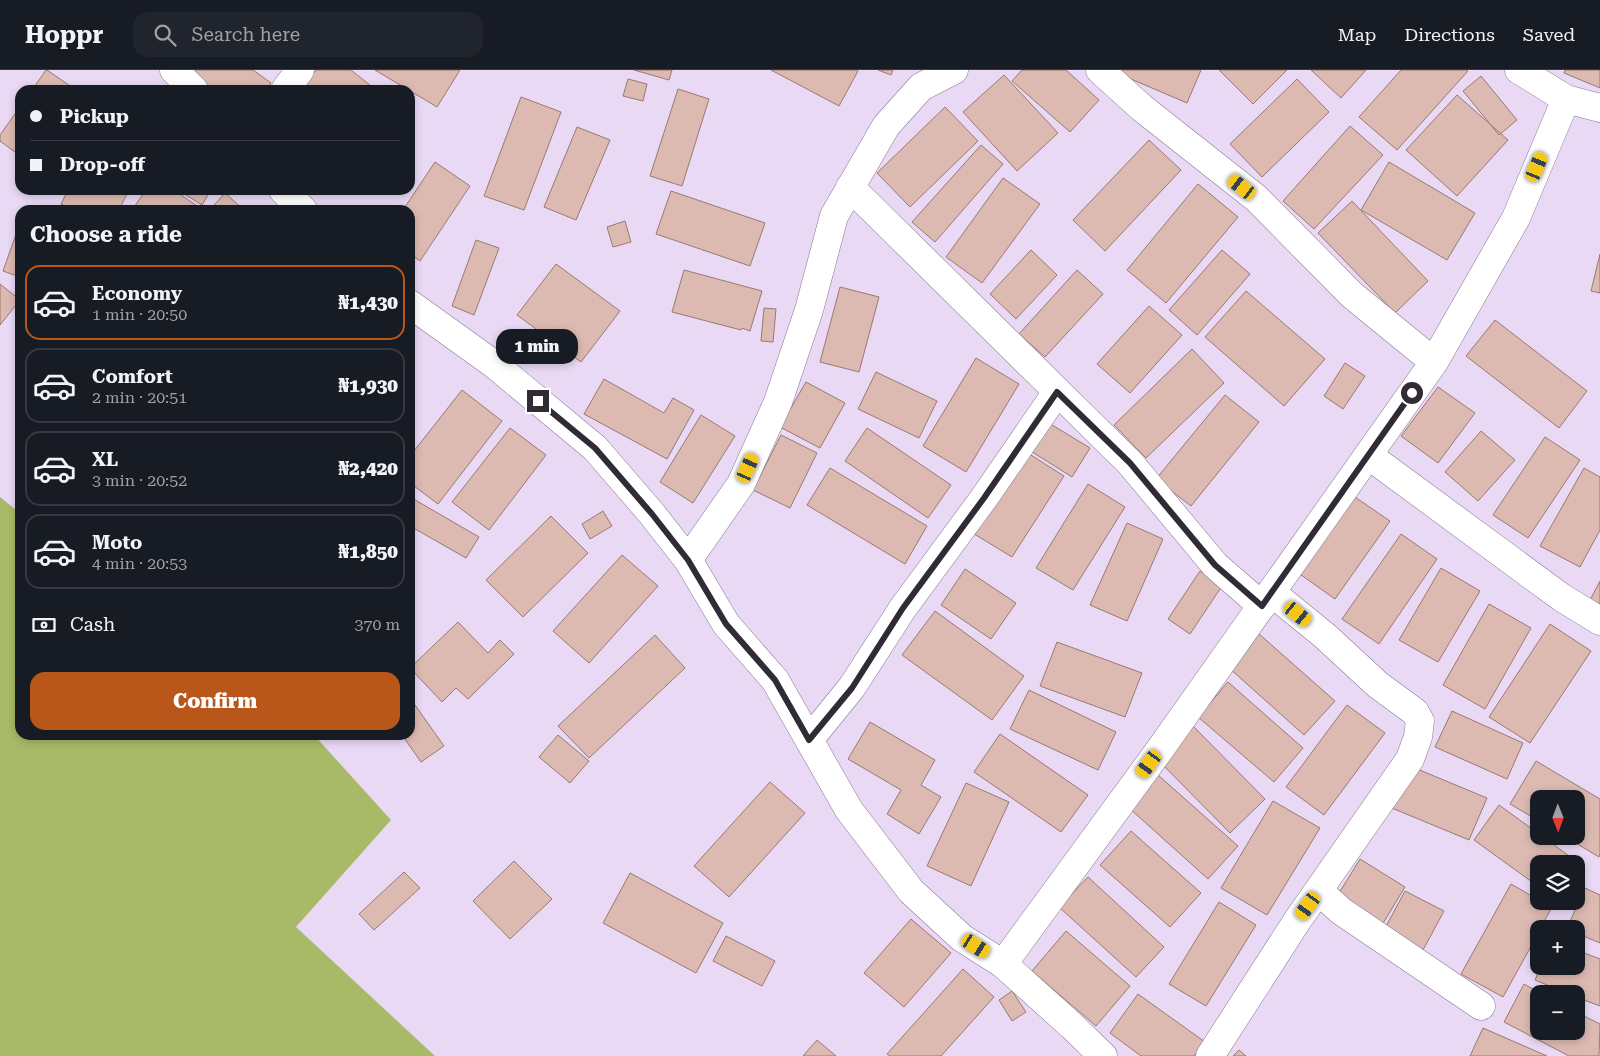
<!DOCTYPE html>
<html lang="en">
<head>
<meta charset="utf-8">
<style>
  body { margin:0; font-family:"Roboto Serif",serif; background:#20242c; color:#f1f3f6; height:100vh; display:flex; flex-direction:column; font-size:19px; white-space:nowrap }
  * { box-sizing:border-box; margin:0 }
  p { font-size:16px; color:#9ea1a6 }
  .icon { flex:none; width:28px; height:28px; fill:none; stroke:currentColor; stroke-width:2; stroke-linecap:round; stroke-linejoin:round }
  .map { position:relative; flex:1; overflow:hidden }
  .panel { position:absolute; left:15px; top:135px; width:400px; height:535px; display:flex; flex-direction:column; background:#171b24; border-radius:15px; box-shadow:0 2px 8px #0003 }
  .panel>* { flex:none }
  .top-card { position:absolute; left:15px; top:15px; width:400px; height:110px; border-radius:15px; box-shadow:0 2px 8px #0003; display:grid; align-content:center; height:110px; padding:0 15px; background:#171b24 }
  .needle { width:32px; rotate:179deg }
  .buttons { position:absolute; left:1530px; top:720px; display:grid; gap:10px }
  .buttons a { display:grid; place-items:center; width:55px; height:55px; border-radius:10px; background:#171b24; box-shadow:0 2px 8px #0003; font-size:25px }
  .end { position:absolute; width:22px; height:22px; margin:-11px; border:6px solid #312b36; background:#fff; box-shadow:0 0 0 2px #fff }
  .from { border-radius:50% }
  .bubble { position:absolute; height:35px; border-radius:15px; background:#171b24; box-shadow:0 2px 8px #0003; font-size:16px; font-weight:800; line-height:35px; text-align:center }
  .car { position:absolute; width:15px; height:30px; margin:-15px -8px; border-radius:6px; box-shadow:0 0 4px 1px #0007; background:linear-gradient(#f5c518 24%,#345 0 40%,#f5c518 0 76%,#345 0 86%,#f5c518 0) }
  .top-card b { display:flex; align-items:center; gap:18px; height:48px; font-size:19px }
  .top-card b+b { border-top:1px solid #363941 }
  .top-card i { width:12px; height:12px; background:#f1f3f6 }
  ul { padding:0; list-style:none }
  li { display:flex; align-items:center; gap:15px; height:75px; margin:0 10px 8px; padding:0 5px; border:2px solid #363941; border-radius:15px }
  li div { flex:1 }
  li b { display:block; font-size:19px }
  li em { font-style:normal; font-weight:800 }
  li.selected { border-color:#b9571a }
  li>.icon { width:45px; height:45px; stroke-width:1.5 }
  h2 { padding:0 15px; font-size:22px; line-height:60px }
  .pay { display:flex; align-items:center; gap:12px; height:55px; padding:0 15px; font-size:19px }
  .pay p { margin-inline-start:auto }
  .action { display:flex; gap:10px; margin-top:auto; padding:10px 15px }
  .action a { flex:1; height:58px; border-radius:15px; background:#b9571a; color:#fff; font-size:20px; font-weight:800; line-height:58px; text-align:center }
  header { display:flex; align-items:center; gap:30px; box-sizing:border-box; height:70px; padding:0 25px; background:#171b24; border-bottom:1px solid #363941 }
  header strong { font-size:24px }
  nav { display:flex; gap:28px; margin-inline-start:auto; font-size:18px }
  .search { width:350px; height:45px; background:#20242c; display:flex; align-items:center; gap:12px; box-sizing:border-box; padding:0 18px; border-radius:15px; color:#9ea1a6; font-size:19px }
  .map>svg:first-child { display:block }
  .green { fill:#a8ba68 }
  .building { fill:#dcbab1; stroke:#997971 }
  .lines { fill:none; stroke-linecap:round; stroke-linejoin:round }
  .street-casing { stroke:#887993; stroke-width:29 }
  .street { stroke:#fff; stroke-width:28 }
  .route { stroke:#312b36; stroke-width:6 }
</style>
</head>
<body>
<header>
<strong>Hoppr</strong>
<div class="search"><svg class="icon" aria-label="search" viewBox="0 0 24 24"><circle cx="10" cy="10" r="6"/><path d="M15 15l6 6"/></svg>Search here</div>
<nav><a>Map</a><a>Directions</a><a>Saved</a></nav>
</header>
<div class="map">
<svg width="1600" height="986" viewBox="0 0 1600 986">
  <rect width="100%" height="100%" fill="#e9d9f5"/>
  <path class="green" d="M0 427 20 443V665H314L391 750 296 857 435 986H0Z"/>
  <path class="building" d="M46 0H47L76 20H32Z
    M188 0H253L271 13 266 20H214L187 1Z
    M316 0H351L376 20H310L304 15Z
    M375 0H460L437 37Z
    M634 0H672L669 10Z
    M771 0H856L858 1 839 36Z
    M878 0H893L891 5Z
    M1022 0H1066L1099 30 1070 62 1012 11Z
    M1110 0H1201L1187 33Z
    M1219 0H1287L1253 34Z
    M1311 0H1366L1341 28Z
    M1401 0H1466L1468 1 1397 80 1359 47Z
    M1565 0H1600V18L1564 3Z
    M1004 5 1058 63 1017 101 963 42Z
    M1481 6 1517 50 1499 65 1463 21Z
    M628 9 647 14 643 31 623 26Z
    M1297 9 1329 42 1262 107 1230 74Z
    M678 19 709 29 682 116 650 106Z
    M1457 25 1508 70 1457 126 1406 80Z
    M521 27 561 42 524 140 484 126Z
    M20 37V84L19 85 0 71V65Z
    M945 37 978 71 910 137 877 103Z
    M1350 56 1383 85 1314 159 1283 131Z
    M577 57 610 70 576 150 544 137Z
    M1149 70 1181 100 1105 181 1073 150Z
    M981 75 1003 94 935 172 912 152Z
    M435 92 470 116 420 191 410 184V140H403Z
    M1389 92 1475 143 1447 190 1361 140Z
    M1003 108 1040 134 982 213 946 187Z
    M1198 114 1238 147 1166 233 1127 200Z
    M68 120H129L119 140H74L61 134Z
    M146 120H174L200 138 198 140H132Z
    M178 120H211L202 135Z
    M671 121 765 153 750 196 656 164Z
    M225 123 244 140H218L214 135Z
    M1352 131 1428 211 1395 243 1318 163Z
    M625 151 631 172 613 177 607 157Z
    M19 156 20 157V207L3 201Z
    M476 170 499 178 474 245 452 236Z
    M1031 180 1057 205 1016 249 990 224Z
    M1222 180 1250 204 1197 265 1169 240Z
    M1600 184V223L1591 221Z
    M556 194 620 241 581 292 517 245Z
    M684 200 762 221 750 261 742 258 741 260 672 242Z
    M1077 200 1103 224 1045 287 1019 264Z
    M0 214 20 230 0 255Z
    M840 217 879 227 859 302 820 292Z
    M1246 221 1325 289 1284 336 1205 267Z
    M1149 236 1182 265 1130 323 1097 294Z
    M764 238 776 239 773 272 761 271Z
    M1495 250 1587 321 1559 358 1466 286Z
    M508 272 523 280 514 298 499 292Z
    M1192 279 1224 313 1146 388 1114 355Z
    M976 288 1019 314 966 402 923 376Z
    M1345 293 1365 306 1343 339 1324 326Z
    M876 302 937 331 919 368 858 339Z
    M604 309 664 343 673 328 694 340 667 389 584 344Z
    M806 312 845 333 820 378 780 357Z
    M1438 317 1475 343 1438 393 1401 366Z
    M462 320 502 351 438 434 410 413V386Z
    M1225 325 1259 352 1191 436 1156 409Z
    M701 345 735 366 693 433 660 412Z
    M1044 350 1090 378 1072 407 1026 378Z
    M510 358 546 385 489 460 452 432Z
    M867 358 951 415 928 448 845 391Z
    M1481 361 1515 390 1478 431 1445 402Z
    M781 365 817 383 790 438 753 420Z
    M1545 367 1580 390 1528 468 1493 445Z
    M1023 380 1064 406 1012 487 971 462Z
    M830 398 927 456 905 494 807 435Z
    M1584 398 1600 407V460L1580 497 1540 476Z
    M1088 414 1125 437 1073 520 1036 498Z
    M1352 425 1390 451 1335 529 1297 502Z
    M410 427 479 467 466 488 410 456Z
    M603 441 612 456 590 469 582 454Z
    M551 446 588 483 523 547 486 510Z
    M1127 453 1163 469 1127 551 1090 535Z
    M1401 464 1437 489 1379 574 1342 549Z
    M622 485 658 516 589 593 553 561Z
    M1441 498 1480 521 1438 592 1399 570Z
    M965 499 1016 533 991 569 941 535Z
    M1200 501 1222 516 1190 564 1168 549Z
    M1600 511V540L1588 534Z
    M1489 534 1531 558 1485 639 1443 615Z
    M935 541 1024 606 992 650 902 585Z
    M458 552 488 583 500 570 514 584 468 629 456 618 442 632 410 598Z
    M1550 554 1591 581 1530 673 1489 647Z
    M1258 563 1335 631 1304 665 1228 597Z
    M655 565 685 598 589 688 558 656Z
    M1057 572 1142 603 1125 647 1040 616Z
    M1228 612 1303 678 1274 712 1198 647Z
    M1029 620 1116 662 1098 700 1010 659Z
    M410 628 444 676 421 692 402 665H410Z
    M1347 635 1385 663 1324 745 1286 717Z
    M1452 641 1523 673 1507 709 1435 677Z
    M870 652 935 690 921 715 941 727 919 764 887 744 901 720 848 689Z
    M1192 655 1265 729 1230 763 1157 689Z
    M1000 664 1088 725 1061 762 974 702Z
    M558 665 589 691 570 713 539 687Z
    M1536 691 1600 729V784L1599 787 1564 766H1576V729H1539V751L1510 734Z
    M1405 694 1487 728 1469 770 1387 736Z
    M1158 705 1238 776 1208 809 1128 737Z
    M770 712 805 743 729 827 694 796Z
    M966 713 1009 732 971 816 927 796Z
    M1273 731 1320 758 1267 845 1221 818Z
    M1499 735 1539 764V766H1542L1584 797 1576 807V794H1539V817L1474 770Z
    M1131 761 1201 823 1170 857 1100 795Z
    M1360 789 1405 817 1382 855 1336 828Z
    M514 791 552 829 510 869 473 831Z
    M404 802 420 818 374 860 359 844Z
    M630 803 723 853 696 903 603 853Z
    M1088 807 1164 877 1136 907 1059 837Z
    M1511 814 1539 830V831L1552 837 1540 859H1539V862L1503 927 1461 904Z
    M1585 818 1600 825V873L1576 863V859L1567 858Z
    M1405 821 1444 841 1423 880 1384 860Z
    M1219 832 1256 855 1206 936 1169 914Z
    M911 849 951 883 904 937 864 903Z
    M1066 861 1130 916 1096 956 1032 901Z
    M726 866 775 891 762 916 713 891Z
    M1576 880 1600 889V936L1576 927V924H1569L1535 910 1541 896H1576Z
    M963 899 994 927 941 986H890L887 984Z
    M1524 914 1542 924H1539V961H1576V942L1600 954 1599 986H1569L1504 952Z
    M1012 921 1026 942 1012 951 999 930Z
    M1138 924 1205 972 1194 986H1141L1110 963Z
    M1483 958 1547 986H1470Z
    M817 970 836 986H803Z
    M1239 980 1246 986H1233Z"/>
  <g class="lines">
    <defs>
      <path id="street" d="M174 0 194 20
        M1100 0 1142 38 1256 128 1352 225 1434 292
        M1519 0 1566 29 1600 38
        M285 20 300 0
        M850 117 1130 393 1215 495 1262 536
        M283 120 303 140
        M410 234 495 295 595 378 652 444 688 490 726 554 775 610 849 740 911 821 962 868 1003 894 1072 956 1103 986
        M1368 385 1561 527 1600 551
        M688 490 741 414 778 332 809 240 834 146 886 56 921 17 954 0
        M809 670 852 617 903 538 984 428 1057 322
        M1319 821 1341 841 1481 936
        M1003 894 1161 678 1434 292 1516 148 1566 29
        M1210 986 1297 851 1410 689 1418 667 1420 651 1415 642 1378 615 1325 566 1271 522"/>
    </defs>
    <use href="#street" class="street-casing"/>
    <use href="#street" class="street"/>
  </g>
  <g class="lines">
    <path class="route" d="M538 331 595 378 652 444 688 490 726 554 775 610 809 670 852 618 903 538 984 428 1057 322 1130 393 1215 495 1262 536 1412 323"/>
  </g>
</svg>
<div class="buttons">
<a><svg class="needle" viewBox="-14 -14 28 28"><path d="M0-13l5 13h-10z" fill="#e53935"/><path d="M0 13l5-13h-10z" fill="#9ea1a6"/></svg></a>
<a><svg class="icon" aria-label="layers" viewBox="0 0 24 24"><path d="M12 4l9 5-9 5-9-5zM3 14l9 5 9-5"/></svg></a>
<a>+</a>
<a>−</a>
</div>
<i class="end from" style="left:1412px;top:323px"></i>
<i class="end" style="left:538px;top:331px"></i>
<div class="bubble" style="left:496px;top:259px;width:82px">1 min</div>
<i class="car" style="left:1537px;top:97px;rotate:23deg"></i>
<i class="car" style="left:1242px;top:117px;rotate:308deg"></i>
<i class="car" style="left:748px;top:398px;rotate:24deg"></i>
<i class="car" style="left:1298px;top:544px;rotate:129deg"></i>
<i class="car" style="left:1149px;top:694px;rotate:216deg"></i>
<i class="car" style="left:1308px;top:836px;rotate:216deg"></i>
<i class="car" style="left:976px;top:876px;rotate:123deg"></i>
<div class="top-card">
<b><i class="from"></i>Pickup</b>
<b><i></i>Drop-off</b>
</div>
<section class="panel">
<h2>Choose a ride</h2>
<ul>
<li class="selected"><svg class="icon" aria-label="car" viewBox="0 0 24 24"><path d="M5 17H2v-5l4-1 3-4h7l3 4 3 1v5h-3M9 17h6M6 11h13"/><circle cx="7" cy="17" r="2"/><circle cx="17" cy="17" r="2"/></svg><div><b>Economy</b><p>1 min · 20:50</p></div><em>₦1,430</em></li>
<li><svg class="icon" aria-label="car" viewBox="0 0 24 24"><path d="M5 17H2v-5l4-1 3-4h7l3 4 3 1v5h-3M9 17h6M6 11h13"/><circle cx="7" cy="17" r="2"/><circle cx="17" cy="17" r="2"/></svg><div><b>Comfort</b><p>2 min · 20:51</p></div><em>₦1,930</em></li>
<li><svg class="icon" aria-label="car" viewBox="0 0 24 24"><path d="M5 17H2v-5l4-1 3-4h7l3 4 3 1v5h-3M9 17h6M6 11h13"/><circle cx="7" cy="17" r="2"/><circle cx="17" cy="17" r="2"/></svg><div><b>XL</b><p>3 min · 20:52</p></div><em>₦2,420</em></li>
<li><svg class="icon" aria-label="car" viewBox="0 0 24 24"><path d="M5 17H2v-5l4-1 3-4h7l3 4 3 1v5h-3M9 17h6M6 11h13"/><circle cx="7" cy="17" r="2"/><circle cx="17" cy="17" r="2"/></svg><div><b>Moto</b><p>4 min · 20:53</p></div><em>₦1,850</em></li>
</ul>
<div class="pay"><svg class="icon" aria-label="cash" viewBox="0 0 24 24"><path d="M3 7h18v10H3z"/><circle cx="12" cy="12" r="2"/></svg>Cash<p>370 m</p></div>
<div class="action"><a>Confirm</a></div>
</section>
</div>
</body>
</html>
